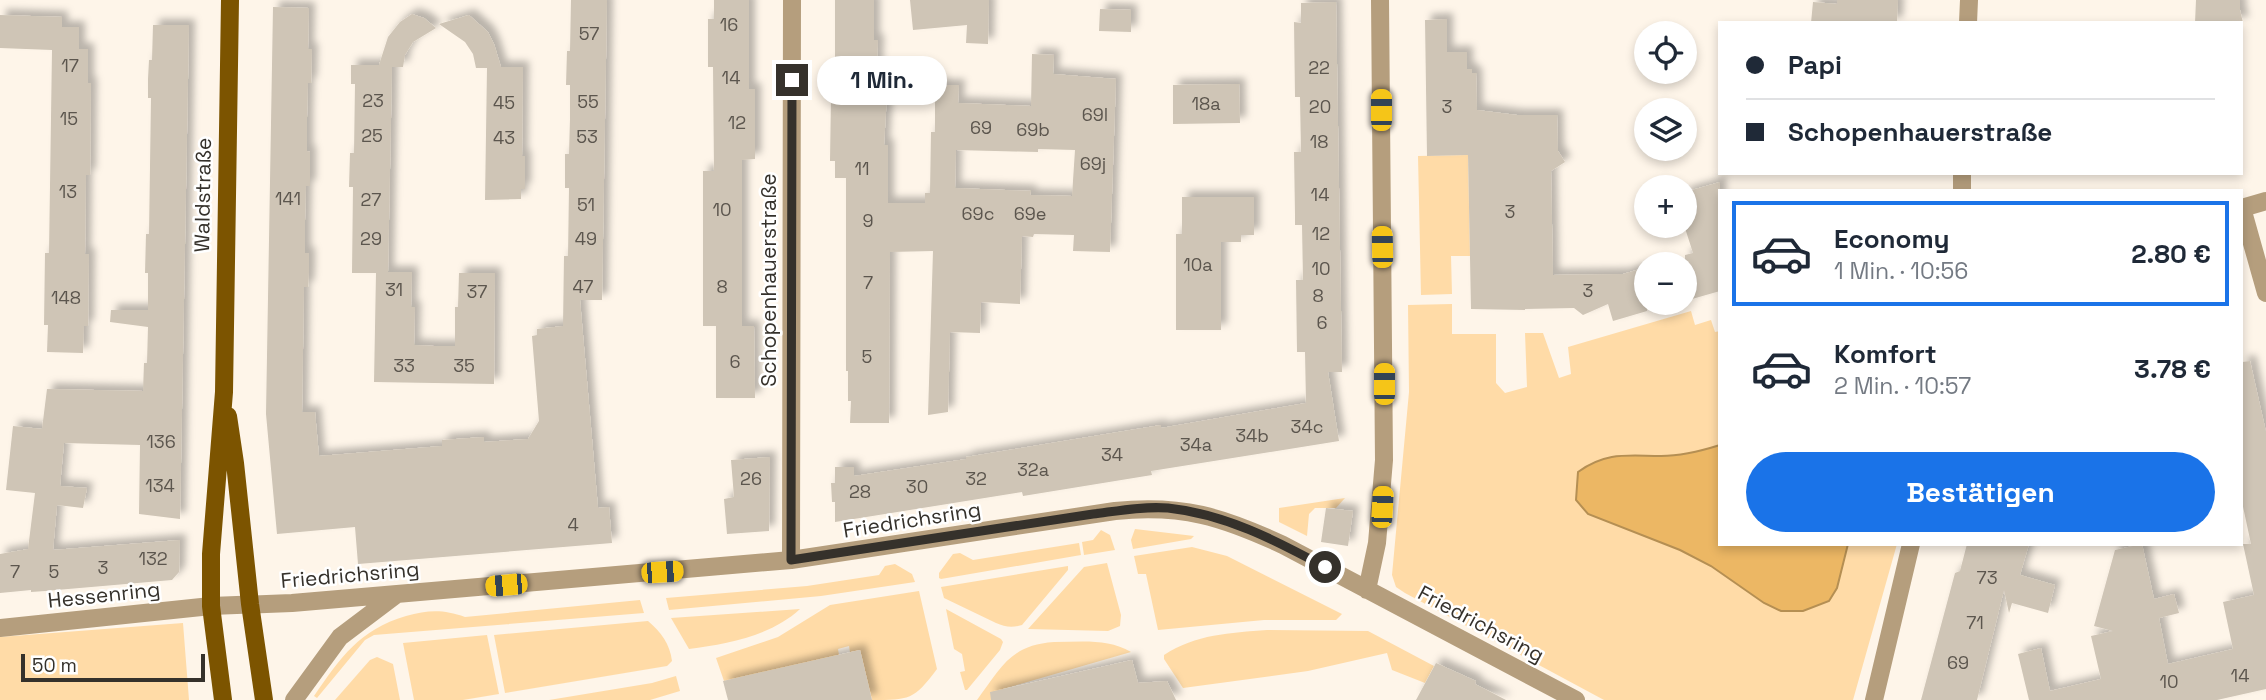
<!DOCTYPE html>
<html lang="de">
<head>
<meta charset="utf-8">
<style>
  body { margin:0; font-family:"Space Grotesk",sans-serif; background:#f6f6f7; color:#1f2937; height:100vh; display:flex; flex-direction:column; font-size:26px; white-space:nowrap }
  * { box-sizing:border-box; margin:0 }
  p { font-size:23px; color:#747a83 }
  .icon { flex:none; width:38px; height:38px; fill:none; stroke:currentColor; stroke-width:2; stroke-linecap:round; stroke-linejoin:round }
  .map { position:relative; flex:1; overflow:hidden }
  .details { position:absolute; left:1718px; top:189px; width:525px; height:357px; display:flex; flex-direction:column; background:#fff; border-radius:0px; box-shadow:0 4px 10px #0003 }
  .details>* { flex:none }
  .top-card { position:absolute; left:1718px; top:21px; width:525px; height:154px; border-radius:0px; box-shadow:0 4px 10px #0003; display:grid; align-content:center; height:154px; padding:0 28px; background:#fff }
  .buttons { position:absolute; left:1634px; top:21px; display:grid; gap:14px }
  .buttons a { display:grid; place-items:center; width:63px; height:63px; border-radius:50%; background:#fff; box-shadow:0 4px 10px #0003; font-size:35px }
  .scale { position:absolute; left:21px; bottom:18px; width:184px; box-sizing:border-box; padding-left:7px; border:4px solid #35312b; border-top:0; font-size:19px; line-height:24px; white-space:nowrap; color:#35312b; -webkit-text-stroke:5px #fff; paint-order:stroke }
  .end { position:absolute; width:32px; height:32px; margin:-16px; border:9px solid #35312b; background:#fff; box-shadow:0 0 0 4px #fff }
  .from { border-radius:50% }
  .bubble { position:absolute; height:49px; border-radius:24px; background:#fff; box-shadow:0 4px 10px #0003; font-size:23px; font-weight:700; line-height:49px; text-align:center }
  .car { position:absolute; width:21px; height:42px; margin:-21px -10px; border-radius:9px; box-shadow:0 0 5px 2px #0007; background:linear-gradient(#f5c518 24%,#345 0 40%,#f5c518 0 76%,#345 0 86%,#f5c518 0) }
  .top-card b { display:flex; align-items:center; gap:24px; height:66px; font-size:26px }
  .top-card b+b { border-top:2px solid #e0e1e3 }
  .top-card i { width:18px; height:18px; background:#1f2937 }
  ul { padding:12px 0 0; list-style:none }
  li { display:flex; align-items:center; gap:21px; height:105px; margin:0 14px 10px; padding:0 14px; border:4px solid transparent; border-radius:0px }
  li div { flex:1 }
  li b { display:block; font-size:26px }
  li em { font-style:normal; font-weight:700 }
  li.on { border-color:#1a73e8 }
  li>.icon { width:63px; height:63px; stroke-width:1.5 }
  .primary-button { display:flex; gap:14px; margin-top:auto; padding:14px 28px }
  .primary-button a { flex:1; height:80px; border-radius:42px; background:#1a73e8; color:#fff; font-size:28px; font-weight:700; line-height:80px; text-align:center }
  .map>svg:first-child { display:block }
  .green { fill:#ffdba7 }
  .water { fill:#ecb764; stroke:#b58f53; stroke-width:2 }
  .building { fill:#cfc5b6; fill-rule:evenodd; filter:url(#shadow) }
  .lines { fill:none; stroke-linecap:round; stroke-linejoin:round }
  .minor { stroke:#b59e7d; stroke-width:18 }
  .major { stroke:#7c5400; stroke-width:18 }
  .route { stroke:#35312b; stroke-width:9 }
  .labels { text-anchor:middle; stroke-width:5; stroke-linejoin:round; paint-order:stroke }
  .number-label { font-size:18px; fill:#5c564e }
  .street-label { font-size:21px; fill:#35312b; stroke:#fff }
</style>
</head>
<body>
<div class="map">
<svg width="2266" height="700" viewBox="0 0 2266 700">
  <defs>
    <filter id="shadow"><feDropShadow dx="6" dy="-6" stdDeviation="3.5" flood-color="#0004"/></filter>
  </defs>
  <rect width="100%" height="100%" fill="#fef5e9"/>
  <path class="green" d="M1468 155 1470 256H1451L1452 294 1421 295 1418 156Z
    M1452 304V334H1496V383L1505 393 1527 387 1525 333H1543L1559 378 1571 374 1568 347 1691 311 1695 325 1711 320 1715 332 1720 331V544H1897L1853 700H1604L1405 593 1396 587 1392 575 1409 392 1408 305Z
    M1345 498 1336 508H1315L1309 514 1307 536 1279 522V508Z
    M1135 529 1194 536 1191 539 1133 549 1131 540Z
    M1101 530 1110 535 1115 550 1084 555 1082 542 1093 540Z
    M1079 543 1081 555 941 579 939 578V573L953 554 960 553 973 560Z
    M1192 547 1227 556 1342 614 1336 620H1264L1158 630 1146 574H1138L1134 556Z
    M1107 563 1121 615 1120 626 1108 631 1028 629 1084 567Z
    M895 564 912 574 915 582 821 596 669 610 666 598 807 586 879 575 885 566Z
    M1068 566V570L1022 625C1012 628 1005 627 996 623L944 598 941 587Z
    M919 591 937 669C914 700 909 700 872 700L860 650 850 652 849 646 838 649 839 655 724 681 716 658 778 637 830 605Z
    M640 600 644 613 374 635 365 640 317 698 314 696C341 657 359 630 406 616 428 610 443 609 465 617Z
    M800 609C771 636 727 644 689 649L671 618Z
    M946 609 1001 639 1003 642 1000 650 967 690H965L960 672 965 671 962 654 954 649Z
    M648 621C661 632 670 644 672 661L667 666 505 693 494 635Z
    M183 623 189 700H0V637Z
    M1267 630 1368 631 1434 666 1425 683 1392 670 1387 653 1308 671 1183 688 1164 659V655C1196 634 1230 633 1267 630Z
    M487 635 499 694 463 700H414L403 643Z
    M1054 642C1080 642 1108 638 1131 652L1003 689 1005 700H977C1001 668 1010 645 1054 642Z
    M377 657 393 664 400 700H335L370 660Z
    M676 676 680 691 650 700H549L652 683Z"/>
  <path class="water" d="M1720 445V544H1848L1837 588 1829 601 1803 611H1781L1764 603 1711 566 1680 550 1588 514 1576 500 1578 472C1607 451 1629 456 1661 456 1682 456 1701 451 1720 445Z"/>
  <path class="building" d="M571 0H607L602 300H580L598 508 609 507 612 543 358 564 355 527 277 534 266 414 273 7 309 8 308 49H312L311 83H308L307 117V151L310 152V186H306L305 220V253H309V272L308 287H304L302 412H315L319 456 442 446V440L484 437V442L528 439 539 421 532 336 537 335V329L563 326 564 256H568L569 188H565V154H569L570 119V85H566L567 51H570Z
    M714 0H749V89H755V159L742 160V326H754L755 398H716V326H703V171H714L713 67H708V19H714Z
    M835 0H874V40H878L876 94 887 95 884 145H888V203H925V193H930L931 132H935V85H959L958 103 1031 106 1032 54 1054 55 1053 74 1116 79 1110 252 1073 251 1074 235 1034 234 1033 237 1022 236 1020 304 981 302 980 333 950 332 948 412 928 415 933 251 890 252 889 423H850L851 401H848V371H846V178H835V161H830L831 97 835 98ZM1038 149 1075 150 1072 196 1030 195 1031 191 955 188 956 150 1038 152Z
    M910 0H989L988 44 966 43 967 25 913 30Z
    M1837 0H1898L1897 23H1811L1813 2 1837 4Z
    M2196 0H2240V10L2243 23H2195Z
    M1336 2 1342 372H1328L1339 441 1151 471 1152 475 1023 496 1022 492 835 522V502H832L831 483H835V467H854V476L966 459V457L1161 425V428L1306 403 1305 352H1297L1296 280H1303L1302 225H1295V215L1294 152H1301L1300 97H1295L1294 22 1301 23V3Z
    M1100 9 1131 10V32L1099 31Z
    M412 14 424 18 436 28 413 42 405 55 403 67H392L388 272H412L411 307H415L414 345 434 346H455V307H458L459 273H495L494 384 374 382 376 273H352L353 187H349L350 153H354L355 84H351V65H379L388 37 400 22Z
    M0 15 62 17V27H79V49H88V83H91L90 175H86L85 254H89L88 326H84L83 353 47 352 48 325H44L45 253H49L52 50 0 48Z
    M469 15 488 32 494 44 501 67H523L522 156H525V189H521V199L485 200 487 68H476L473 54 465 42 439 24Z
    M1447 19V52H1467V69H1472V73H1476L1477 110 1517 115H1557L1558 151 1565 162 1551 171 1553 275 1623 274 1647 267V311L1613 321 1608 304 1583 315 1574 308 1525 309V310L1471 309 1468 155 1427 156 1425 20Z
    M153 25H189L180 519 139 514 140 445 64 443 60 486 87 488 83 508 57 505 53 550 180 540 179 572 172 580 45 591 31 592V590L0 593V554L28 549 35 493 6 490 13 426 42 429 47 389 143 391 144 363H147L148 327 110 322 111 310H148V273H145L146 234H149L151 98H148V79L149 60H152Z
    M1239 84 1240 123 1173 124V85Z
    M1720 182V291L1685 301V255L1693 253 1685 228V192Z
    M1182 197H1254V235H1241V242H1221V330H1176V234H1182Z
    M2250 361 2266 432V689L2217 700H2029L2018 654 2041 648 2050 691 2101 679 2091 636 2113 631 2094 626 2115 550 2142 544 2154 599 2174 594 2179 613 2159 618 2168 664 2233 649 2223 602 2254 595 2243 544H2251L2242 502V362Z
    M770 457 769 531 727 534 724 499 734 497 731 460Z
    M1326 508 1353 511 1348 546 1321 542Z
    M1967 544H2029L2020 575 2055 585 2048 613 2012 603 2009 613 2004 590 1977 700H1921L1955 573 1960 571Z
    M860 650 872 700H728L723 681Z
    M1132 660 1138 683 1167 681 1176 700H991L990 692Z
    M1436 663 1476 681 1475 684 1506 700H1416Z"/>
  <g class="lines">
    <path class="minor" d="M1968 23 1969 0
      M1962 191V173
      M2242 208 2266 293
      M2242 208 2266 201
      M791 560 792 0
      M1367 590 1377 543 1384 460 1380 0
      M0 628 211 606 292 603 791 560 1115 511C1182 504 1223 517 1283 545L1576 700
      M294 700 340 637 397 594
      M1874 700 1911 544"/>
    <path class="major" d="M228 416 235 463 250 604 264 700
      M223 700 211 606V554L224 392 230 0"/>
  </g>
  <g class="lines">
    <path class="route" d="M792 80 791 560 1093 514C1117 511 1143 506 1168 508 1225 514 1275 540 1325 567"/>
  </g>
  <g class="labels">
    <g class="number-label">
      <text x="729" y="31">16</text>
      <text x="589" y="40">57</text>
      <text x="70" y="72">17</text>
      <text x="1319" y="74">22</text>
      <text x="731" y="84">14</text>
      <text x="373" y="107">23</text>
      <text x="588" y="108">55</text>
      <text x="504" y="109">45</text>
      <text x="1206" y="110">18a</text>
      <text x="1320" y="113">20</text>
      <text x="1447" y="113">3</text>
      <text x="1095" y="121">69l</text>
      <text x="69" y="125">15</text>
      <text x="737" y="129">12</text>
      <text x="981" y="134">69</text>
      <text x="1033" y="136">69b</text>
      <text x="372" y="142">25</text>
      <text x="587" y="143">53</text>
      <text x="504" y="144">43</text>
      <text x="1319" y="148">18</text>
      <text x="1093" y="170">69j</text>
      <text x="862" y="175">11</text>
      <text x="68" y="198">13</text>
      <text x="1320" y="201">14</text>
      <text x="288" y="205">141</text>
      <text x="371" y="206">27</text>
      <text x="586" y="211">51</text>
      <text x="722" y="216">10</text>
      <text x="1510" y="218">3</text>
      <text x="978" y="220">69c</text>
      <text x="1030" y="220">69e</text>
      <text x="868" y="227">9</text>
      <text x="1321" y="240">12</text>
      <text x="371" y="245">29</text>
      <text x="586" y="245">49</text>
      <text x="1198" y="271">10a</text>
      <text x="1321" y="275">10</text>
      <text x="868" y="289">7</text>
      <text x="583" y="293">47</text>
      <text x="722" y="293">8</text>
      <text x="394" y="296">31</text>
      <text x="1588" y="297">3</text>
      <text x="477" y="298">37</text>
      <text x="1318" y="302">8</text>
      <text x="66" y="304">148</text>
      <text x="1322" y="329">6</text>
      <text x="867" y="363">5</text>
      <text x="735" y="368">6</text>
      <text x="404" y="372">33</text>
      <text x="464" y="372">35</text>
      <text x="1307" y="433">34c</text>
      <text x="1252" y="442">34b</text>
      <text x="161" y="448">136</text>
      <text x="1196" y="451">34a</text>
      <text x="1112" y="461">34</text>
      <text x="1033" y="476">32a</text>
      <text x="751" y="485">26</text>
      <text x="976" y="485">32</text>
      <text x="160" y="492">134</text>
      <text x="917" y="493">30</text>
      <text x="860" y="498">28</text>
      <text x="573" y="531">4</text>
      <text x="153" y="565">132</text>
      <text x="103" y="574">3</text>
      <text x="15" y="578">7</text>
      <text x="54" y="578">5</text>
      <text x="1987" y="584">73</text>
      <text x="1975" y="629">71</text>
      <text x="1958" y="669">69</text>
      <text x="2240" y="682">14</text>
      <text x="2169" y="688">10</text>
    </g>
    <g class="street-label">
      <text transform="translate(203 195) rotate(-89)" y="7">Waldstraße</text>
      <text transform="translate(769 280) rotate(-90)" y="7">Schopenhauerstraße</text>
      <text transform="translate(912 520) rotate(-9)" y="7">Friedrichsring</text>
      <text transform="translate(350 575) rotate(-5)" y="7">Friedrichsring</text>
      <text transform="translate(104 595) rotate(-6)" y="7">Hessenring</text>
      <text transform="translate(1481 624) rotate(28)" y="7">Friedrichsring</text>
    </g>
  </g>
</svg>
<div class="buttons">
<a><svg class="icon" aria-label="locate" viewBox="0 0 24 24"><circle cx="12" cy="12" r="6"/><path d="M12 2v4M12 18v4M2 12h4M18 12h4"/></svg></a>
<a><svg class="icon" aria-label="layers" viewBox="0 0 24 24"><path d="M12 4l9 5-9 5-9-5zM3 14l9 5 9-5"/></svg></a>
<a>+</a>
<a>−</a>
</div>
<div class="scale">50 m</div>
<i class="end from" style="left:1325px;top:567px"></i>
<i class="end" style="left:792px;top:80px"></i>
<div class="bubble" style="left:817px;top:56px;width:130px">1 Min.</div>
<i class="car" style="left:1381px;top:110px;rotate:0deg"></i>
<i class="car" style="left:1382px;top:247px;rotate:359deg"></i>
<i class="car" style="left:1384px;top:384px;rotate:0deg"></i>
<i class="car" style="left:1382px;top:507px;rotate:3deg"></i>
<i class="car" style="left:662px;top:572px;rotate:86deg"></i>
<i class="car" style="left:506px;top:585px;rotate:265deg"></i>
<div class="top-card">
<b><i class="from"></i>Papi</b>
<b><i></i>Schopenhauerstraße</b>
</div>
<section class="details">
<ul>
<li class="on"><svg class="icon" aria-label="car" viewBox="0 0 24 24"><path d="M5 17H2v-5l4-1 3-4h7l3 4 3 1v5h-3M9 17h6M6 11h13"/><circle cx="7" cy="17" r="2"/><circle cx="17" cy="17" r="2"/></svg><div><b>Economy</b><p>1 Min. · 10:56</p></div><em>2.80 €</em></li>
<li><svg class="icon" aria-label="car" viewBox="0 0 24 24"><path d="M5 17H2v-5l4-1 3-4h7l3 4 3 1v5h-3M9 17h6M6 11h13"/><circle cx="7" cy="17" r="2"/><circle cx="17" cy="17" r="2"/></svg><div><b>Komfort</b><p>2 Min. · 10:57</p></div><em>3.78 €</em></li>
</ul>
<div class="primary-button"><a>Bestätigen</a></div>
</section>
</div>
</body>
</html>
